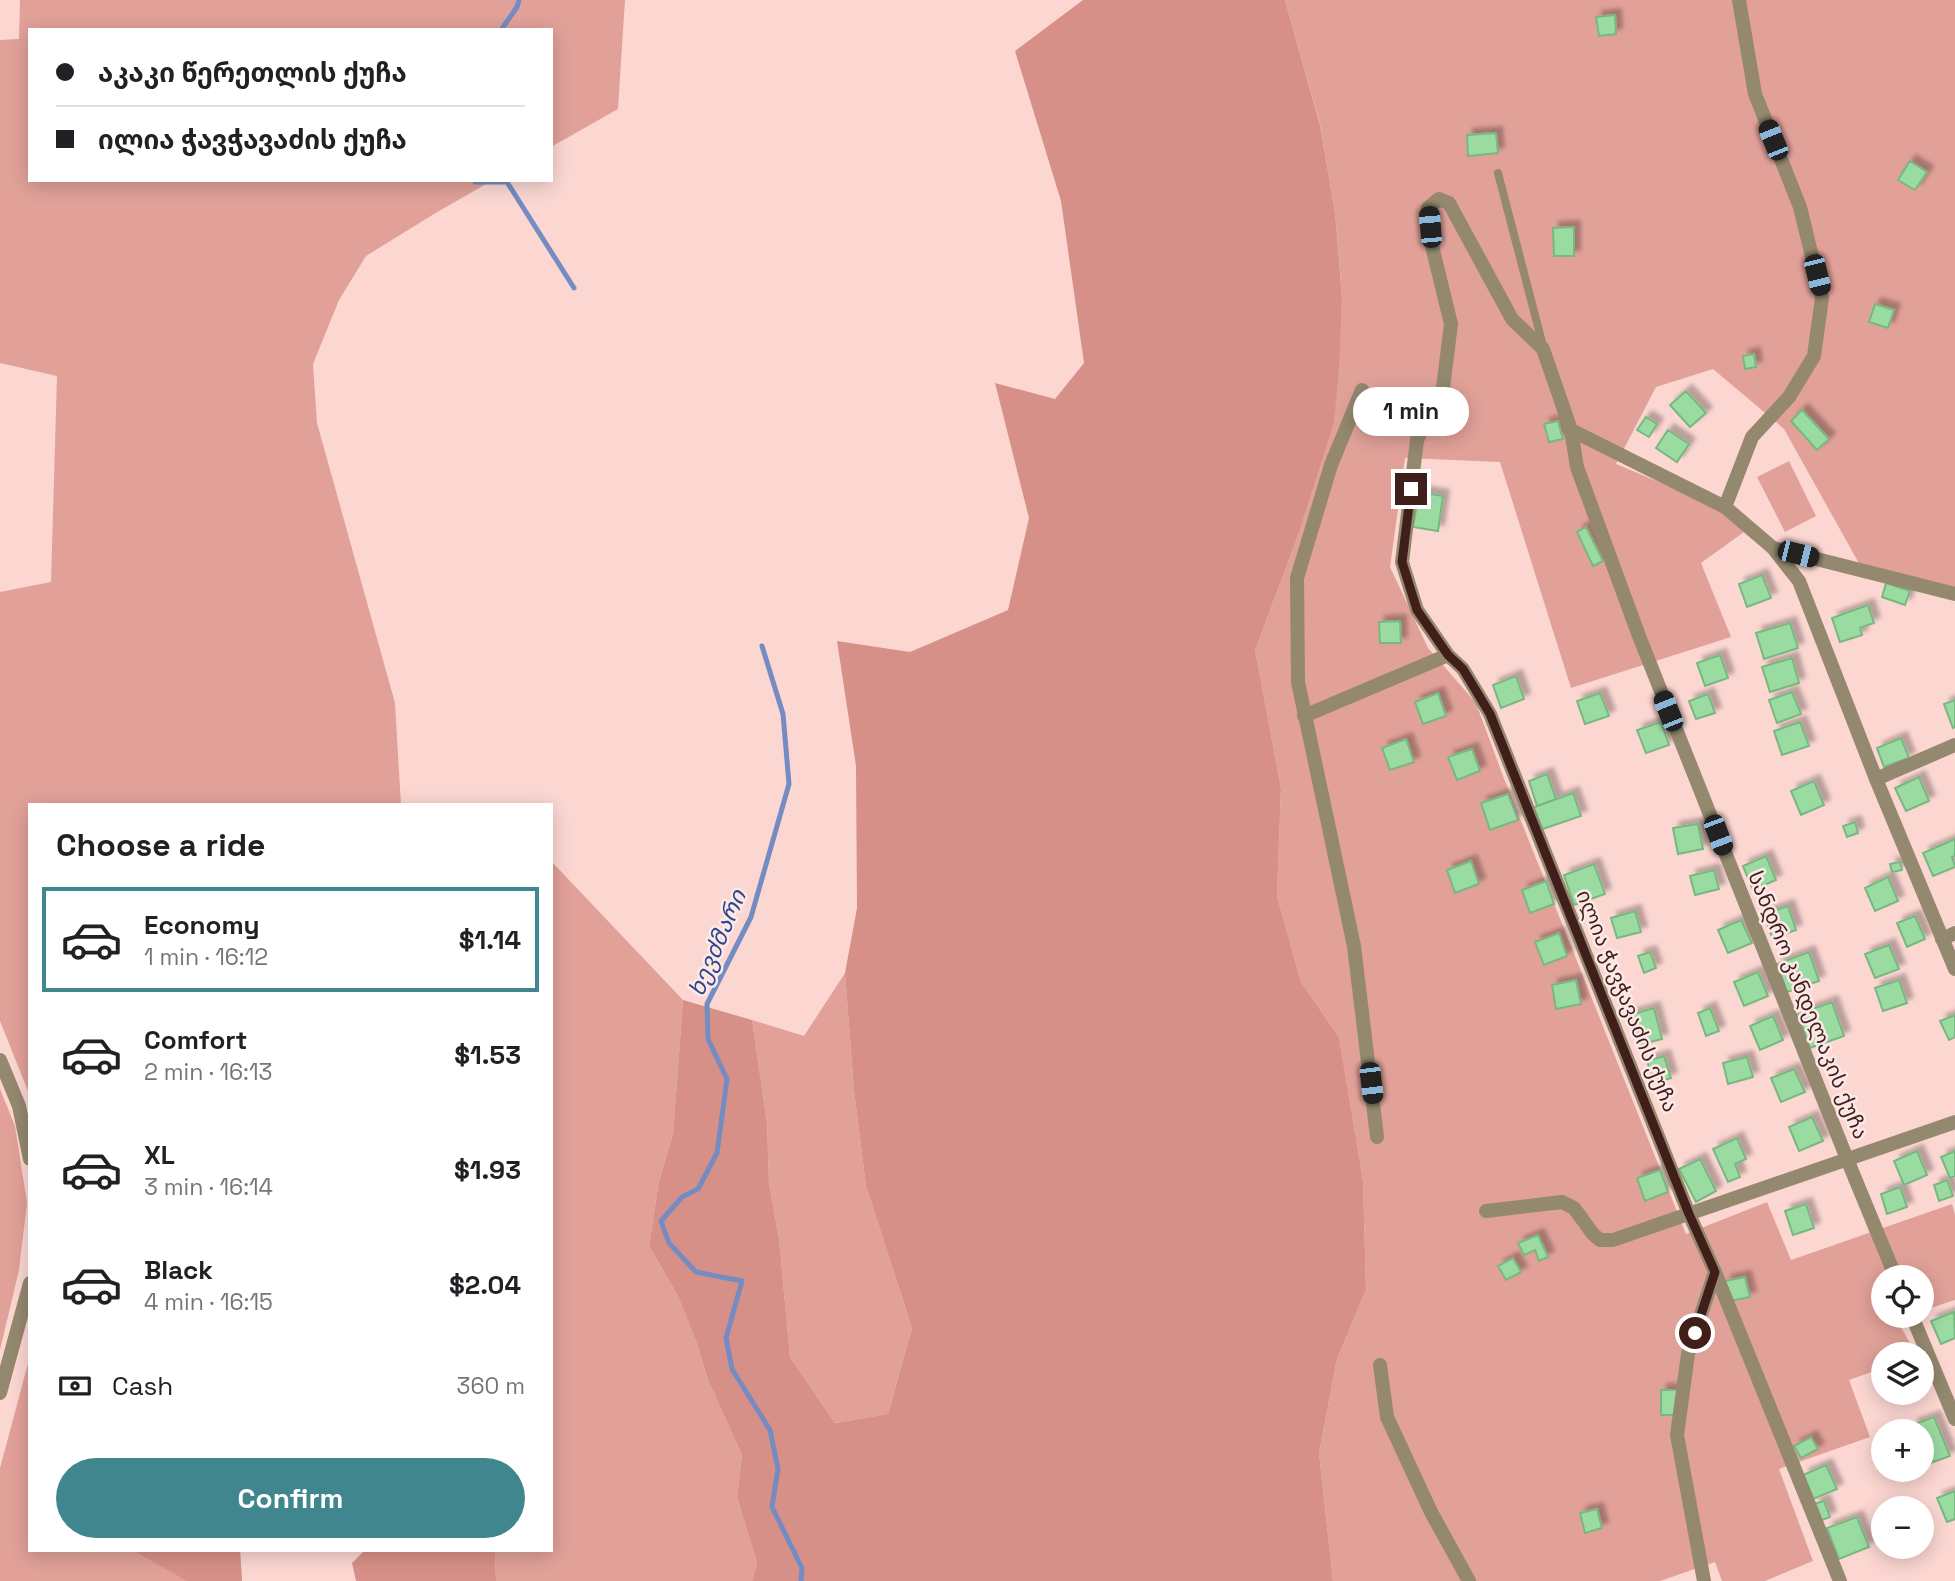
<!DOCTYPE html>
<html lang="en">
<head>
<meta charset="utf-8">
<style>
  body { margin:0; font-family:"Space Grotesk","Noto Sans Georgian",sans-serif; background:#f6f6f6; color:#202124; height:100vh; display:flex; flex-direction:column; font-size:26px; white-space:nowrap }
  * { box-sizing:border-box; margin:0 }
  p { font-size:23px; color:#757577 }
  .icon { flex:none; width:38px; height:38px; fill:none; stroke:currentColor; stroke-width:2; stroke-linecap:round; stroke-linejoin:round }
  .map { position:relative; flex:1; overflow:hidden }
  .panel { position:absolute; left:28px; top:803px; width:525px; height:749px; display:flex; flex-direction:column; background:#fff; border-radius:0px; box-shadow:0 4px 18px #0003 }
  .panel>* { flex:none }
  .top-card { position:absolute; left:28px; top:28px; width:525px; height:154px; border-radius:0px; box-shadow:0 4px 18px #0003; display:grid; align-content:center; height:154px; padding:0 28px; background:#fff }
  .fabs { position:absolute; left:1871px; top:1265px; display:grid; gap:14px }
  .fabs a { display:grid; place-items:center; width:63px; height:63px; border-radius:50%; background:#fff; box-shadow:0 4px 18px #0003; font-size:35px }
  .end { position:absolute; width:32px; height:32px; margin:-16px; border:9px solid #401f1b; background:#fff; box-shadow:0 0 0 4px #fff }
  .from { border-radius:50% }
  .bubble { position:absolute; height:49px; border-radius:24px; background:#fff; box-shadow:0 4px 18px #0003; font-size:23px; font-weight:700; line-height:49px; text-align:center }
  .car { position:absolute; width:21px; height:42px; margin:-21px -10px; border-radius:9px; box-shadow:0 0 5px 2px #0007; background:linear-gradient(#222 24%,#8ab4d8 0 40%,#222 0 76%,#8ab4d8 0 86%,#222 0) }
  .top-card b { display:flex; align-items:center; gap:24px; height:66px; font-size:26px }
  .top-card b+b { border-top:2px solid #e0e0e0 }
  .top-card i { width:18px; height:18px; background:#202124 }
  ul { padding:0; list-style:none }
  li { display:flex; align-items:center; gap:21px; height:105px; margin:0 14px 10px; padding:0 14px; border:4px solid transparent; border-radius:0px }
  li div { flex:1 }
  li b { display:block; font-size:26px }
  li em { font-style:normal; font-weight:700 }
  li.active { border-color:#3f868f }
  li>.icon { width:63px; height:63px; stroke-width:1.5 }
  h2 { padding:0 28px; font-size:32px; line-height:84px }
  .pay { display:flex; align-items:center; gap:18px; height:77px; padding:0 28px; font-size:26px }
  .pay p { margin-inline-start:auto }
  .cta { display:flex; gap:14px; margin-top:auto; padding:14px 28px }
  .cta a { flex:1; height:80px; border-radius:42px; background:#3f868f; color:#fff; font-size:28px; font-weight:700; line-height:80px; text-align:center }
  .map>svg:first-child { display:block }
  .green { fill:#e1a198 }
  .forest { fill:#d79087 }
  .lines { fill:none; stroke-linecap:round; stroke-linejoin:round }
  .stream { stroke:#758cc3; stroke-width:5 }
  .building { fill:#9adba1; stroke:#78b880; stroke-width:2; filter:url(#shadow) }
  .service { stroke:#94886e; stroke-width:8 }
  .minor { stroke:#94886e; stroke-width:14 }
  .tertiary { stroke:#94886e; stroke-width:14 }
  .route { stroke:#401f1b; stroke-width:9 }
  .labels { text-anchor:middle; stroke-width:5; stroke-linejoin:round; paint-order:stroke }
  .street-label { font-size:21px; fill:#401f1b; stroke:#fce9e7 }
  .water-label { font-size:23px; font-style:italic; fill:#2e458a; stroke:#fce9e7 }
</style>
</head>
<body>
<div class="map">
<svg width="1955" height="1581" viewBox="0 0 1955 1581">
  <defs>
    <filter id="shadow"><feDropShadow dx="6" dy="-6" stdDeviation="2" flood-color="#0004"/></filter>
  </defs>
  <rect width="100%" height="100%" fill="#fcd7d2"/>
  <path class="green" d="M20 0H625L618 109 551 147V30H30V180H493L434 214 366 256 339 300 313 364 317 423 395 703 401 805H30V1096L0 1021V592L51 582 57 376 0 363V40L19 39Z
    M1285 0H1955V588L1861 567 1784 429 1713 369 1656 387 1616 464 1721 508 1744 532 1701 563 1731 637 1571 688 1500 462 1405 458 1390 567 1428 648 1476 703 1503 776 1686 1234 1767 1202 1791 1260 1952 1204 1955 1215V1300L1922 1311V1278H1883V1316H1907L1897 1320 1916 1354H1883V1368L1849 1380 1870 1437 1779 1469 1813 1561 1765 1581H1722L1715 1562 1660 1581H1333L1319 1453 1337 1359 1366 1290 1363 1180 1339 1037 1301 982 1277 896 1281 788 1255 650 1300 530 1334 424 1342 296 1335 212 1320 124Z
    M1789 461 1816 516 1785 532 1757 477Z
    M551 861 683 1000 673 1134 659 1181 649 1246 678 1296 697 1344 708 1380 742 1455 737 1497 757 1563 752 1581H496L495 1551 551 1550Z
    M845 973 854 1091 866 1186 912 1328 888 1414 835 1423 790 1357 779 1238 769 1184 767 1123 752 1020 804 1036Z
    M0 1089 15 1126 27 1203 19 1270 0 1350Z
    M30 1356V1550L240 1551 242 1581H0V1468Z"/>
  <path class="forest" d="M1083 0H1285L1320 125 1335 212 1342 297 1339 367 1334 424 1300 530 1255 650 1281 788 1277 896 1301 982 1339 1037 1363 1180 1366 1290 1337 1359 1319 1453 1333 1581H752L757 1563 737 1497 742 1455 708 1380 697 1344 678 1296 649 1246 659 1181 673 1134 683 1000 752 1020 767 1123 769 1184 779 1238 790 1357 835 1423 888 1414 912 1328 866 1186 854 1091 845 973 857 908 856 766 837 641 910 652 1008 610 1029 518 995 383 1055 399 1084 363 1061 201 1015 51Z
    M134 1551H240L242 1581H187Z
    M364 1551H495L496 1581H356L352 1563Z"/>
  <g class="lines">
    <path class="stream" d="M501 30 517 7 519 0
      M475 180V182H507L574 288
      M762 646 783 714 789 784 751 917 707 1004 708 1039 727 1079 717 1153 698 1189 682 1197 661 1221 669 1243 696 1272 742 1281 726 1338 732 1369 770 1430 778 1469 772 1507 802 1568 801 1581"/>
  </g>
  <path class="building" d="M1615 15 1616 34 1599 36 1596 17Z
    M1496 133 1498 153 1468 156 1467 135Z
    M1910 161 1927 172 1915 190 1898 180Z
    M1574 227V256H1554L1553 228Z
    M1875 304 1894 310 1888 328 1869 322Z
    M1754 354 1756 367 1745 369 1743 356Z
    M1686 391 1706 413 1690 427 1670 405Z
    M1802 410 1829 439 1817 450 1791 421Z
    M1646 417 1657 424 1649 437 1637 430Z
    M1368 419 1377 420 1375 434 1366 433Z
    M1558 421 1563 439 1549 442 1544 424Z
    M1668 430 1689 444 1677 462 1656 448Z
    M1419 492 1443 496 1438 531 1413 527Z
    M1586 527 1603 561 1593 566 1577 532Z
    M1762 575 1771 598 1747 607 1739 584Z
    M1886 583 1910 591 1905 605 1882 597Z
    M1868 605 1874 623 1860 628 1862 635 1840 642 1832 618Z
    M1400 621 1401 643H1380L1379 622Z
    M1790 623 1798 648 1764 659 1756 633Z
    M1720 655 1728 678 1705 686 1697 663Z
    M1792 658 1799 683 1770 692 1762 667Z
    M1516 676 1524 699 1501 708 1493 685Z
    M1792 692 1801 714 1777 723 1769 700Z
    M1438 693 1446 716 1423 724 1415 702Z
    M1600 693 1609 716 1585 724 1577 701Z
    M1708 694 1715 713 1696 719 1689 701Z
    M1955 700V727L1953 728 1944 704Z
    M1661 722 1669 745 1646 753 1637 730Z
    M1800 722 1809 746 1782 755 1774 731Z
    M1901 738 1909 758 1884 767 1877 748Z
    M1406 739 1414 762 1390 770 1382 748Z
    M1472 749 1480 771 1457 780 1448 757Z
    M1547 774 1556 799 1537 806 1529 781Z
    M1919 777 1929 801 1906 811 1895 788Z
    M1814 781 1824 805 1801 815 1791 791Z
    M1573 793 1581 816 1540 830 1532 808Z
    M1508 794 1518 820 1490 830 1481 803Z
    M1855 822 1858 833 1847 837 1843 826Z
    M1698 824 1703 849 1678 854 1673 828Z
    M1955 839V856L1952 857 1955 867 1933 876 1923 853Z
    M1766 856 1776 880 1753 890 1743 866Z
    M1471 861 1479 884 1455 893 1447 870Z
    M1900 862 1902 870 1892 872 1890 864Z
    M1594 864 1605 894 1574 905 1564 875Z
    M1714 870 1719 889 1695 895 1690 876Z
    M1888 877 1898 901 1875 911 1865 888Z
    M1546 881 1554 904 1530 913 1522 890Z
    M1788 906 1796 930 1772 938 1764 914Z
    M1635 911 1641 932 1617 938 1611 918Z
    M1915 916 1925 939 1907 947 1897 923Z
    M1741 920 1752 943 1728 953 1718 930Z
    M1559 933 1567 956 1544 965 1535 942Z
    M1889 945 1899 969 1875 978 1865 954Z
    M1650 952 1656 968 1644 973 1638 956Z
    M1809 952 1819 981 1787 992 1777 964Z
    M1758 972 1768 996 1744 1006 1734 982Z
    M1576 980 1581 1004 1556 1009 1552 985Z
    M1899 980 1907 1003 1883 1011 1875 988Z
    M1832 1002 1844 1036 1810 1048 1798 1014Z
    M1654 1008 1662 1039 1638 1045 1630 1015Z
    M1710 1008 1719 1031 1706 1036 1698 1013Z
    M1955 1015V1037L1949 1040 1940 1021Z
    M1773 1016 1783 1040 1760 1050 1750 1026Z
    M1664 1056 1671 1078 1654 1083 1647 1061Z
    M1747 1057 1753 1077 1728 1084 1723 1063Z
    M1794 1069 1805 1092 1781 1102 1771 1078Z
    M1812 1117 1823 1141 1799 1151 1789 1127Z
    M1737 1138 1746 1159 1735 1164 1740 1177 1728 1182 1713 1149Z
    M1917 1151 1927 1175 1904 1185 1894 1161Z
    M1955 1151V1176L1950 1178 1941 1157Z
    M1700 1159 1716 1191 1696 1202 1679 1169Z
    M1660 1170 1668 1192 1645 1201 1637 1178Z
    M1947 1180 1953 1196 1939 1201 1934 1185Z
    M1900 1187 1907 1207 1887 1214 1881 1194Z
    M1806 1204 1814 1228 1793 1235 1785 1211Z
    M1538 1235 1548 1257 1539 1261 1535 1250 1524 1255 1518 1243Z
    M1513 1258 1521 1272 1506 1280 1498 1266Z
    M1745 1277 1750 1297 1729 1301 1725 1281Z
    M1954 1312 1955 1338 1941 1344 1931 1321Z
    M1661 1390H1678V1415H1661Z
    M1893 1393H1915L1897 1401Z
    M1934 1417 1950 1456 1928 1464 1922 1448V1432H1915L1912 1425Z
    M1811 1437 1818 1449 1801 1458 1794 1446Z
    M1826 1465 1837 1489 1813 1499 1803 1475Z
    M1955 1491V1519L1947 1522 1937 1498Z
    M1824 1501 1830 1517 1820 1521 1814 1504Z
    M1597 1509 1602 1528 1585 1533 1580 1513Z
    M1857 1517 1869 1547 1839 1559 1827 1528Z"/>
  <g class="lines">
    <path class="service" d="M1498 173 1543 346"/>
    <path class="minor" d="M1362 390 1331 465 1297 578 1298 682 1354 946 1377 1137
      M1571 430 1725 507 1752 437 1789 397 1814 356 1822 298 1800 207 1755 94 1739 0
      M1773 548 1955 594
      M1304 716 1448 655
      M1876 779 1955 745
      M1942 939 1955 933
      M0 1060 19 1106 30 1159
      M1486 1211 1562 1202 1574 1208 1593 1234 1600 1240H1613L1955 1122
      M1912 1316 1955 1419
      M1380 1365 1387 1417 1431 1512 1469 1581
      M0 1393 30 1283
      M1704 1581 1677 1435 1688 1354 1715 1272
      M1840 1581 1715 1272 1689 1214 1490 714 1463 669 1448 655 1417 610 1402 562 1417 440 1443 388 1451 324 1432 246 1428 208 1439 199 1449 203 1512 319 1543 349 1571 430 1577 467 1639 636 1847 1159 1896 1278"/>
    <path class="tertiary" d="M1725 507 1773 548 1799 581 1876 779 1955 969"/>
  </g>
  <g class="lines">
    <path class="route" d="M1411 489 1402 562 1417 610 1448 655 1463 669 1490 714 1689 1214 1715 1272 1695 1333"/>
  </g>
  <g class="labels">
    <g class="street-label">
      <text transform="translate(1627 1001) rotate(68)" y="7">ილია ჭავჭავაძის ქუჩა</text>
      <text transform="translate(1808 1005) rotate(68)" y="7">სანდრო კანდელაკის ქუჩა</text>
    </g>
    <g class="water-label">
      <text transform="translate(717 943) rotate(-67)" y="8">ხევძმარი</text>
    </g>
  </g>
</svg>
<div class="fabs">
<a><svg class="icon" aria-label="locate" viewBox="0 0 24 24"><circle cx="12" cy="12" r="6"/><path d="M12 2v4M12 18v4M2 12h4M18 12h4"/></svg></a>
<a><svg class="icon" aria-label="layers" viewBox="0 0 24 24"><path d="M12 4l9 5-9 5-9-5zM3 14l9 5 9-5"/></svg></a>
<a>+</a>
<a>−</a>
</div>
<i class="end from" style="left:1695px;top:1333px"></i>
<i class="end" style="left:1411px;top:489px"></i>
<div class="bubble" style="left:1353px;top:387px;width:116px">1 min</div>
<i class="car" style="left:1773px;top:140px;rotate:338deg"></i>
<i class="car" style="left:1430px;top:227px;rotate:355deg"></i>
<i class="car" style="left:1817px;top:275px;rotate:166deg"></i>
<i class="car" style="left:1798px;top:554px;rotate:104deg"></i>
<i class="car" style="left:1668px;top:711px;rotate:338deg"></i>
<i class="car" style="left:1718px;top:835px;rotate:159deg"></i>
<i class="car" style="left:1371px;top:1083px;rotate:173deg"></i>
<div class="top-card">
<b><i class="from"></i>აკაკი წერეთლის ქუჩა</b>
<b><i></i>ილია ჭავჭავაძის ქუჩა</b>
</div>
<section class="panel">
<h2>Choose a ride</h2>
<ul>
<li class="active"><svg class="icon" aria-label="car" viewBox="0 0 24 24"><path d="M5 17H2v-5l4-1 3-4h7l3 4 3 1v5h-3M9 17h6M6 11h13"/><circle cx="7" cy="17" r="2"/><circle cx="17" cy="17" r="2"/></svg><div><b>Economy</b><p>1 min · 16:12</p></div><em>$1.14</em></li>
<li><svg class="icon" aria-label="car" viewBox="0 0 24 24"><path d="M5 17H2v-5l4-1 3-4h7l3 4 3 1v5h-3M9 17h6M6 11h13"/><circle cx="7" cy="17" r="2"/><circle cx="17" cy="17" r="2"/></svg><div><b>Comfort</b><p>2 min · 16:13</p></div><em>$1.53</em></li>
<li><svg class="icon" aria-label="car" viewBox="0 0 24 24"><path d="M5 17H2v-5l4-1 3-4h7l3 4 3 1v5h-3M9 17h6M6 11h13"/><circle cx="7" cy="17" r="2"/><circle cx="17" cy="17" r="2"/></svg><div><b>XL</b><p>3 min · 16:14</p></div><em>$1.93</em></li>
<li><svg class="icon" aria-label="car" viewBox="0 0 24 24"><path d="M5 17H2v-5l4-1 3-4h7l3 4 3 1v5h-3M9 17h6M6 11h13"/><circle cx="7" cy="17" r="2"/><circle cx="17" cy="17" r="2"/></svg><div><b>Black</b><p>4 min · 16:15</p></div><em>$2.04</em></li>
</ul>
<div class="pay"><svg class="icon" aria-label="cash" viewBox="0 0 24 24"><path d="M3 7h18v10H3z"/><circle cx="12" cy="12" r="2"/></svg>Cash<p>360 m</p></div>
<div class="cta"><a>Confirm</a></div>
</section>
</div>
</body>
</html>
